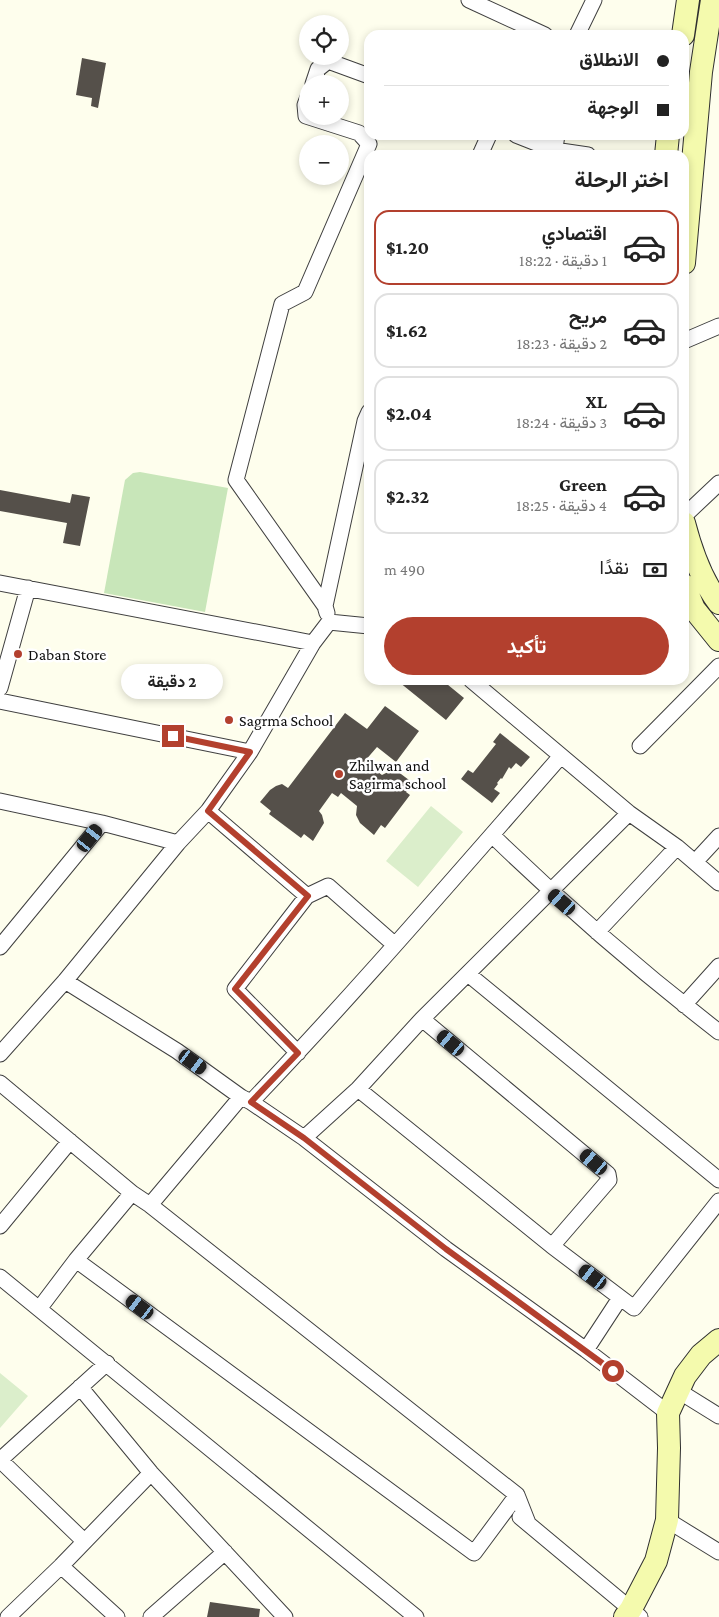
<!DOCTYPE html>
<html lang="ar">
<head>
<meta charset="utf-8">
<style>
  body { margin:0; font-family:"Crimson Pro",Vazirmatn,serif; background:#f6f6f6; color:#222; direction:rtl; height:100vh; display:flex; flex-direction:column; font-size:19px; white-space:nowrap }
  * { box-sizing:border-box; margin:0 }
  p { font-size:16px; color:#767676 }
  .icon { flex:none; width:28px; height:28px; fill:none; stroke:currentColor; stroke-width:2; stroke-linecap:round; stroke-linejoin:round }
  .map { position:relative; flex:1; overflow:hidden; direction:ltr }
  .details { position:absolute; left:364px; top:150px; width:325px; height:535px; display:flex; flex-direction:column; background:#fff; border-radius:15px; box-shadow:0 2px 8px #0003; direction:rtl }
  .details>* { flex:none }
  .hud { position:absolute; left:364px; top:30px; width:325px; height:110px; border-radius:15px; box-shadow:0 2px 8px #0003; direction:rtl; display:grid; align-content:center; height:110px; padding:0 20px; background:#fff }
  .fabs { position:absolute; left:299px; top:15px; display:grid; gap:10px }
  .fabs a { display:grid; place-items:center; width:50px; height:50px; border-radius:50%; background:#fff; box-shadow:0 2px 8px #0003; font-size:25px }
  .end { position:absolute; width:22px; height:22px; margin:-11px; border:6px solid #b3402e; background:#fff; box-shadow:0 0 0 2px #fff }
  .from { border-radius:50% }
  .bubble { position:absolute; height:35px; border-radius:18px; background:#fff; box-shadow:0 2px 8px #0003; font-size:16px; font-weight:700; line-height:35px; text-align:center; direction:rtl }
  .car { position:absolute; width:15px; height:30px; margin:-15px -8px; border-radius:6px; box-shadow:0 0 4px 1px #0007; background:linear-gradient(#222 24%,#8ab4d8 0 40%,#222 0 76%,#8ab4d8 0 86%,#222 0) }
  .hud b { display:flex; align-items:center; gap:18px; height:48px; font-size:19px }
  .hud b+b { border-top:1px solid #e0e0e0 }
  .hud i { width:12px; height:12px; background:#222 }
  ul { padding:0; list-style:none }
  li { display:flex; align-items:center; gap:15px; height:75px; margin:0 10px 8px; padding:0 10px; border:2px solid #e0e0e0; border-radius:15px }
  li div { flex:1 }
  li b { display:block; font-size:19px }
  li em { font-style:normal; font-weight:700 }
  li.active { border-color:#b3402e }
  li>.icon { width:45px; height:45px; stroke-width:1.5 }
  h2 { padding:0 20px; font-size:22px; line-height:60px }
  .pay { display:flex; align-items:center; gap:12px; height:55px; padding:0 20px; font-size:19px }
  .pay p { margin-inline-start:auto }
  .primary-button { display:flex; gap:10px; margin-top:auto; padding:10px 20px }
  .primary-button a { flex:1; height:58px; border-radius:30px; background:#b3402e; color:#fff; font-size:20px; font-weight:700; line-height:58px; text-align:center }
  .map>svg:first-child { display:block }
  .green { fill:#c8e6b9 }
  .pitch { fill:#dbeecb }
  .building { fill:#55504a }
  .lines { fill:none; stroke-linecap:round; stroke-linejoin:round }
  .street-casing { stroke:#404040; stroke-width:17 }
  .secondary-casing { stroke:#2f2f2f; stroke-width:24 }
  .street { stroke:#fff; stroke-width:15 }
  .secondary { stroke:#f4faad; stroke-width:22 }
  .route { stroke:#b3402e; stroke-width:6 }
  .poi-dot { fill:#b3402e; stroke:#fff; stroke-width:2 }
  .labels { text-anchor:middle; stroke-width:5; stroke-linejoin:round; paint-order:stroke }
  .poi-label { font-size:16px; fill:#0d0d0d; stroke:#fff; text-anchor:start }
</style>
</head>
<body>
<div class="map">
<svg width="719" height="1617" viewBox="0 0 719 1617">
  <rect width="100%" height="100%" fill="#fefeed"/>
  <path class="green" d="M140 472 228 488 205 612 104 593 125 480 133 473Z"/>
  <path class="pitch" d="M431 806 463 832 418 887 386 861Z
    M0 1373 28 1396 0 1428Z"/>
  <path class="building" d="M82 58 106 63 98 108 91 106 92 98 76 95Z
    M0 490 70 503 72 494 90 497 80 546 63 543 67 523 0 511Z
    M401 680H442L464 698 446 720 399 682Z
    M385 706 419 731 396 762 377 747 364 762 382 775 390 771H397L413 783 406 792 410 795 385 828 381 825 374 835 360 823 356 815 357 806 341 793 338 797 332 793 319 811 322 815 324 823 313 841 304 834 301 838 269 814 271 811 260 802 270 790 276 786 282 784 288 788 345 713 367 729Z
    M500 733 530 757 521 767 516 763 511 769 509 767 502 779 501 778 497 783 498 784 494 789 500 793 492 803 461 779 468 770 473 773 496 744 493 742Z
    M210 1602 260 1609 259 1617H207Z"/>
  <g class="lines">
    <defs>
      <path id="street" d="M469 0 545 35
        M577 35 594 0
        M313 84 318 69 328 61 369 76
        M308 97 305 105 306 116 359 133 369 144 305 292 282 304 236 480 325 606
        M516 135 554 150 588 155
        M480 155 489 135
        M554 155 557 135
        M684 341 719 326
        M684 516 719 483
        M0 583 313 643
        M327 613 325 606 365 421 369 412
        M329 622 369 626
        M471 680 629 813 677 847 719 883
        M0 688 28 588
        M0 701 250 752
        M640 746 719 666
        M0 801 102 823 178 843
        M208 811 307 896
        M492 835C564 905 639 970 719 1032
        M695 862 719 836
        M597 932 677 847
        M0 947 102 823
        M468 974 719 1180
        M65 981 177 1051 241 1097 251 1102 304 1138 446 1249 586 1350 668 1413
        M684 1005 719 966
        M422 1019 608 1174 609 1180 552 1246
        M298 1053 235 989 307 896 328 886 395 945
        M0 1054 65 981 178 843 208 811 250 752 313 643 329 622
        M0 1083 132 1193 150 1205 517 1495 528 1523
        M358 1089 552 1246 634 1308 719 1201
        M251 1102C358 990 459 872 561 756
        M304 1138 358 1089 422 1019 629 813
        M150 1205 241 1097
        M0 1226 70 1141
        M76 1260 474 1553 517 1495
        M0 1277 416 1617
        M39 1309 76 1260 132 1193
        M586 1350 620 1298
        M80 1387 151 1473 285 1617
        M677 1390 719 1416
        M0 1460 107 1363
        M0 1460 84 1541
        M520 1517 640 1617
        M667 1520 719 1552
        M61 1566 117 1617
        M8 1617 61 1566 151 1473
        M151 1617 225 1552"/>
      <path id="secondary" d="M683 35 688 0
        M666 155 668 135
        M684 263 701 72 712 0
        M684 523C691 550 702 581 719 603
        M684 585 694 609 719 640
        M625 1617 631 1609 656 1561 667 1520 669 1448 668 1413 685 1376 701 1355 719 1340"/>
    </defs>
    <use href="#street" class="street-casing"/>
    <use href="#secondary" class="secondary-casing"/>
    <use href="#street" class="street"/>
    <use href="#secondary" class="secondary"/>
  </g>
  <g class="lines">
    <path class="route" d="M173 736 250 752 208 811 308 896 235 989 298 1053 251 1102 304 1138 446 1249 613 1371"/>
  </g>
  <g class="poi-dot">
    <circle cx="18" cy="654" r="5"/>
    <circle cx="229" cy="720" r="5"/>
    <circle cx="339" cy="774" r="5"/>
  </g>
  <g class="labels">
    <g class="poi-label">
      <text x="28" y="660">Daban Store</text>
      <text x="239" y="726">Sagrma School</text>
      <text x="349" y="771">Zhilwan and<tspan x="349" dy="18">Sagirma school</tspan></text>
    </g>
  </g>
</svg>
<div class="fabs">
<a><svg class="icon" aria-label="locate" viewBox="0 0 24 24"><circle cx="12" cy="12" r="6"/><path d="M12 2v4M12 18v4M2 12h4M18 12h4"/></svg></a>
<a>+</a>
<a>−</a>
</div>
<i class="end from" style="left:613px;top:1371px"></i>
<i class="end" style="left:173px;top:736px"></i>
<div class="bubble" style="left:121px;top:664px;width:102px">2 دقيقة</div>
<i class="car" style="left:90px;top:838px;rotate:39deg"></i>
<i class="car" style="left:562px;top:902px;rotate:311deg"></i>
<i class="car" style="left:451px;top:1043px;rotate:310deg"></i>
<i class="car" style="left:193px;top:1062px;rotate:126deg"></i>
<i class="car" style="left:594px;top:1162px;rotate:310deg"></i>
<i class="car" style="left:593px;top:1277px;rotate:307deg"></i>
<i class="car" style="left:140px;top:1307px;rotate:307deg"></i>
<div class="hud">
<b><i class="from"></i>الانطلاق</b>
<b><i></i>الوجهة</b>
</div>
<section class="details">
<h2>اختر الرحلة</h2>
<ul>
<li class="active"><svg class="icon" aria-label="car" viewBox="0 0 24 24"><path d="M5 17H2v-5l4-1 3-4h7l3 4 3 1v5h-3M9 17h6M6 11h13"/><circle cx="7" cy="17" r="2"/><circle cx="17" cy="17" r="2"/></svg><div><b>اقتصادي</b><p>1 دقيقة · 18:22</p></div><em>$1.20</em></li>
<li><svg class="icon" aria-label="car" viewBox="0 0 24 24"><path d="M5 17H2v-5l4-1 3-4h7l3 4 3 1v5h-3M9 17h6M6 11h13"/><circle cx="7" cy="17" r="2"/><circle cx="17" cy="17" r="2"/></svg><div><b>مريح</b><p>2 دقيقة · 18:23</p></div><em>$1.62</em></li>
<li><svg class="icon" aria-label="car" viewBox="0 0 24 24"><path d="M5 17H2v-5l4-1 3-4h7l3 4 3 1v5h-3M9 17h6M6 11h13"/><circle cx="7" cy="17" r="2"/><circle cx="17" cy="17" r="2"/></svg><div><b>XL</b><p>3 دقيقة · 18:24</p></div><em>$2.04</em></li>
<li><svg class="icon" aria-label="car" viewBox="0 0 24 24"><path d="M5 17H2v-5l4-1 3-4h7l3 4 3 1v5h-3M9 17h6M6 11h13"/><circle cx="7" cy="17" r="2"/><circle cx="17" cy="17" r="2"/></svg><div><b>Green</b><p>4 دقيقة · 18:25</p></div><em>$2.32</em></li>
</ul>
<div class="pay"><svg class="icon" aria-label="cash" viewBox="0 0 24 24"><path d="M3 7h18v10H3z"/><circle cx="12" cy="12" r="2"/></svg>نقدًا<p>490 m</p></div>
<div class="primary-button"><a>تأكيد</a></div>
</section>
</div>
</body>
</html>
